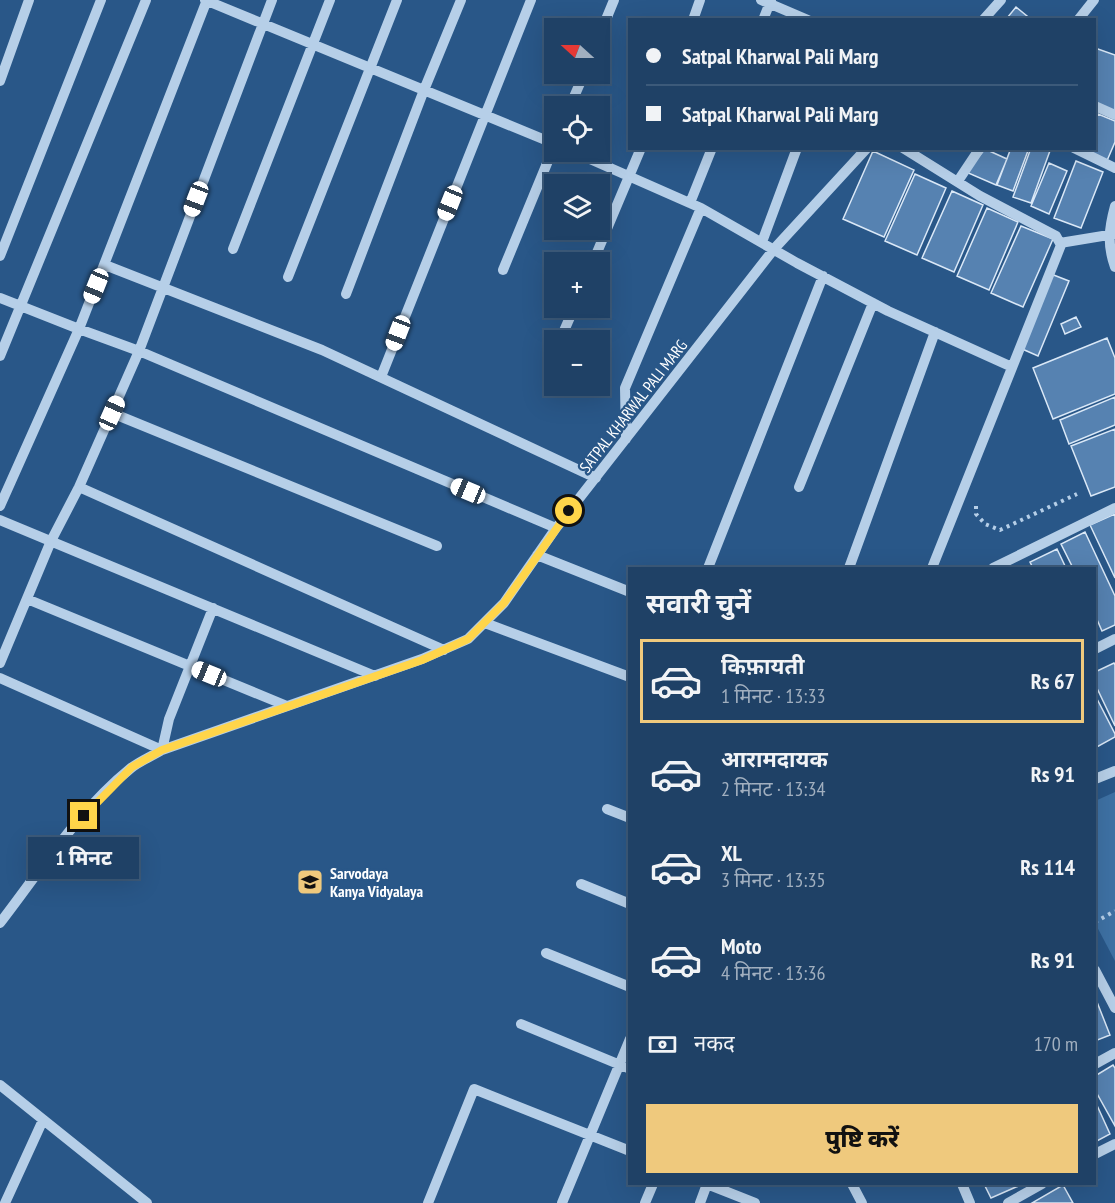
<!DOCTYPE html>
<html lang="hi">
<head>
<meta charset="utf-8">
<style>
  body { margin:0; font-family:"PT Sans Narrow","Noto Sans Devanagari",sans-serif; background:#2c4c6f; color:#f1f3f6; height:100vh; display:flex; flex-direction:column; font-size:22px; white-space:nowrap }
  * { box-sizing:border-box; margin:0 }
  p { font-size:20px; color:#a1afbf }
  .icon { flex:none; width:33px; height:33px; fill:none; stroke:currentColor; stroke-width:2; stroke-linecap:round; stroke-linejoin:round }
  .map { position:relative; flex:1; overflow:hidden }
  .drawer { position:absolute; left:628px; top:567px; width:468px; height:618px; display:flex; flex-direction:column; background:#1f4166; border-radius:0px; box-shadow:0 6px 24px #0002,0 0 0 2px #3c5a7a }
  .drawer>* { flex:none }
  .guide { position:absolute; left:628px; top:18px; width:468px; height:132px; border-radius:0px; box-shadow:0 6px 24px #0002,0 0 0 2px #3c5a7a; display:grid; align-content:center; height:132px; padding:0 18px; background:#1f4166 }
  .needle { width:39px; rotate:291deg }
  .fabs { position:absolute; left:544px; top:18px; display:grid; gap:12px }
  .fabs a { display:grid; place-items:center; width:66px; height:66px; border-radius:0px; background:#1f4166; box-shadow:0 6px 24px #0002,0 0 0 2px #3c5a7a; font-size:30px }
  .end { position:absolute; width:27px; height:27px; margin:-14px; border:8px solid #ffd54a; background:#111; box-shadow:0 0 0 3px #111 }
  .from { border-radius:50% }
  .bubble { position:absolute; height:42px; border-radius:0px; background:#1f4166; box-shadow:0 6px 24px #0002,0 0 0 2px #3c5a7a; font-size:20px; font-weight:800; line-height:42px; text-align:center }
  .car { position:absolute; width:18px; height:36px; margin:-18px -9px; border-radius:8px; box-shadow:0 0 4px 2px #0007; background:linear-gradient(#fff 24%,#345 0 40%,#fff 0 76%,#345 0 86%,#fff 0) }
  .guide b { display:flex; align-items:center; gap:21px; height:57px; font-size:22px }
  .guide b+b { border-top:2px solid #3c5a7a }
  .guide i { width:15px; height:15px; background:#f1f3f6 }
  ul { padding:0; list-style:none }
  li { display:flex; align-items:center; gap:18px; height:84px; margin:0 12px 9px; padding:0 6px; border:3px solid transparent; border-radius:0px }
  li div { flex:1 }
  li b { display:block; font-size:22px }
  li em { font-style:normal; font-weight:800 }
  li.active { border-color:#efc97d }
  li>.icon { width:54px; height:54px; stroke-width:1.5 }
  h2 { padding:0 18px; font-size:27px; line-height:72px }
  .pay { display:flex; align-items:center; gap:15px; height:66px; padding:0 18px; font-size:22px }
  .pay p { margin-inline-start:auto }
  .cta { display:flex; gap:12px; margin-top:auto; padding:12px 18px }
  .cta a { flex:1; height:69px; border-radius:0px; background:#efc97d; color:#111; font-size:24px; font-weight:800; line-height:69px; text-align:center }
  .map>svg:first-child { display:block }
  .green { fill:#3e71a4 }
  .building { fill:#5682b1; stroke:#dae8f7; stroke-width:1.5 }
  .lines { fill:none; stroke-linecap:round; stroke-linejoin:round }
  .path { stroke:#b6cfe8; stroke-width:4; stroke-dasharray:3 4.5; stroke-linecap:butt }
  .minor { stroke:#b6cfe8; stroke-width:10 }
  .route { stroke:#ffd54a; stroke-width:8 }
  .labels { text-anchor:middle; stroke-width:4.5; stroke-linejoin:round; paint-order:stroke }
  .street-label { font-size:16px; fill:#fff; stroke:#295788 }
  .poi-label { font-size:16px; font-weight:bold; fill:#fff; stroke:#295788; text-anchor:start }
</style>
</head>
<body>
<div class="map">
<svg width="1115" height="1203" viewBox="0 0 1115 1203">
  <rect width="100%" height="100%" fill="#295788"/>
  <path class="green" d="M1115 792V961L1095 923V801Z"/>
  <path class="building" d="M1016 7 1032 20 1007 18Z
    M1095 48 1115 55V113L1095 105Z
    M1098 114 1115 121V142L1106 163 1083 148H1095V121Z
    M1011 148H1029L1013 191 997 185Z
    M1031 148H1051L1031 203 1013 197Z
    M985 149 1007 159 996 185 966 172Z
    M873 151 914 170 884 237 843 219Z
    M1076 161 1103 172 1081 228 1054 218Z
    M1049 163 1067 171 1049 214 1031 206Z
    M915 174 946 188 917 255 885 241Z
    M952 191 983 205 954 272 922 258Z
    M987 208 1018 222 989 290 957 276Z
    M1021 226 1053 239 1023 307 991 293Z
    M1051 274 1069 281 1038 356 1020 348Z
    M1076 317 1081 327 1065 334 1061 324Z
    M1107 338 1115 358V394L1053 419 1033 368Z
    M1115 397V425L1069 444 1060 420Z
    M1115 429V487L1091 496 1071 446Z
    M1115 514V578L1090 525Z
    M1085 532 1115 596V625L1102 631 1095 615V568H1073L1061 544Z
    M1057 549 1066 568H1033L1030 562Z
    M1114 663 1115 665V726L1095 684V672Z
    M1095 695 1115 734V737L1095 748Z
    M1097 1002 1110 1035 1095 1041V1003Z
    M1113 1065 1115 1068V1126L1095 1090V1076Z
    M1095 1101 1110 1134 1095 1142Z
    M984 1184H1023L991 1198Z
    M1063 1185 1073 1203H1032Z"/>
  <g class="lines">
    <path class="path" d="M976 506V514L985 524 1000 530 1077 494
      M1095 922 1115 911"/>
    <path class="minor" d="M205 0 555 144
      M207 0 79 329 139 351 556 528
      M761 0 808 20
      M693 20 700 0
      M763 20 771 0
      M983 20 1001 0
      M1078 20 1094 0
      M600 34 614 0
      M0 81 29 0
      M570 106 584 74
      M1095 106 1115 115
      M903 148 980 196 1056 236 1061 245 932 568
      M1074 148 1115 168
      M574 152 701 208 797 263 888 311 1012 367
      M958 181 980 148
      M690 203 712 148
      M1115 206C1109 228 1107 245 1115 267
      M762 242 797 148
      M1060 243 1115 234
      M233 249 330 0
      M0 256 101 0
      M593 262 641 148
      M105 265 322 350 596 478
      M503 270 555 144
      M288 277 397 0
      M346 294 424 90 461 0
      M0 298 79 329 0 506
      M560 340 574 308
      M0 356 146 0
      M550 366 555 353
      M381 377 531 0
      M112 413 437 546
      M626 439 625 388 701 208
      M79 487 444 650
      M799 487 873 303
      M0 520 375 676
      M537 555 630 592
      M708 568 823 276
      M849 568 935 332
      M993 568 1115 508
      M27 599 287 706
      M485 623 627 676
      M1095 649 1115 639
      M0 663 51 541 79 487 139 351 272 0
      M0 678 162 750 169 719 213 608
      M1095 779 1115 771
      M607 809 630 818
      M581 884 630 904
      M0 923C41 870 78 811 131 768 140 761 152 756 162 750L422 659 468 639 504 603 556 528 774 249 867 148
      M546 953 630 987
      M1095 970 1115 1008
      M521 1024 630 1069
      M1095 1064 1115 1053
      M0 1085 147 1203
      M1095 1154 1115 1144
      M707 1184 755 1203
      M852 1184 862 1203
      M962 1184 970 1203
      M5 1203 43 1120
      M428 1203 474 1089 630 1151
      M562 1203 630 1039
      M645 1203 653 1184
      M700 1203 707 1184
      M1008 1203 1042 1184"/>
  </g>
  <g class="lines">
    <path class="route" d="M84 816 132 767 162 750 422 660 468 639 504 603 569 511"/>
  </g>
  <defs>
    <symbol id="school-square" viewBox="-11 -11 22 22"><rect x="-9" y="-9" width="18" height="18" rx="4" fill="#efc97d" stroke="#295788"/><path d="M0-5L7-2L0 1L-7-2ZM-4 1L0 2.5L4 1V4Q0 6-4 4Z" fill="#111"/></symbol>
  </defs>
  <g fill-rule="evenodd">
    <use href="#school-square" x="295" y="867" width="30" height="30"/>
  </g>
  <g class="labels">
    <g class="street-label">
      <text transform="translate(633 406) rotate(-52)" y="6">SATPAL KHARWAL PALI MARG</text>
    </g>
    <g class="poi-label">
      <text x="330" y="879">Sarvodaya<tspan x="330" dy="18">Kanya Vidyalaya</tspan></text>
    </g>
  </g>
</svg>
<div class="fabs">
<a><svg class="needle" viewBox="-14 -14 28 28"><path d="M0-13l5 13h-10z" fill="#e53935"/><path d="M0 13l5-13h-10z" fill="#a1afbf"/></svg></a>
<a><svg class="icon" aria-label="locate" viewBox="0 0 24 24"><circle cx="12" cy="12" r="6"/><path d="M12 2v4M12 18v4M2 12h4M18 12h4"/></svg></a>
<a><svg class="icon" aria-label="layers" viewBox="0 0 24 24"><path d="M12 4l9 5-9 5-9-5zM3 14l9 5 9-5"/></svg></a>
<a>+</a>
<a>−</a>
</div>
<i class="end from" style="left:569px;top:511px"></i>
<i class="end" style="left:84px;top:816px"></i>
<div class="bubble" style="left:28px;top:837px;width:111px">1 मिनट</div>
<i class="car" style="left:196px;top:199px;rotate:201deg"></i>
<i class="car" style="left:450px;top:203px;rotate:202deg"></i>
<i class="car" style="left:96px;top:286px;rotate:202deg"></i>
<i class="car" style="left:398px;top:333px;rotate:201deg"></i>
<i class="car" style="left:112px;top:413px;rotate:24deg"></i>
<i class="car" style="left:468px;top:491px;rotate:293deg"></i>
<i class="car" style="left:209px;top:674px;rotate:292deg"></i>
<div class="guide">
<b><i class="from"></i>Satpal Kharwal Pali Marg</b>
<b><i></i>Satpal Kharwal Pali Marg</b>
</div>
<section class="drawer">
<h2>सवारी चुनें</h2>
<ul>
<li class="active"><svg class="icon" aria-label="car" viewBox="0 0 24 24"><path d="M5 17H2v-5l4-1 3-4h7l3 4 3 1v5h-3M9 17h6M6 11h13"/><circle cx="7" cy="17" r="2"/><circle cx="17" cy="17" r="2"/></svg><div><b>किफ़ायती</b><p>1 मिनट · 13:33</p></div><em>Rs 67</em></li>
<li><svg class="icon" aria-label="car" viewBox="0 0 24 24"><path d="M5 17H2v-5l4-1 3-4h7l3 4 3 1v5h-3M9 17h6M6 11h13"/><circle cx="7" cy="17" r="2"/><circle cx="17" cy="17" r="2"/></svg><div><b>आरामदायक</b><p>2 मिनट · 13:34</p></div><em>Rs 91</em></li>
<li><svg class="icon" aria-label="car" viewBox="0 0 24 24"><path d="M5 17H2v-5l4-1 3-4h7l3 4 3 1v5h-3M9 17h6M6 11h13"/><circle cx="7" cy="17" r="2"/><circle cx="17" cy="17" r="2"/></svg><div><b>XL</b><p>3 मिनट · 13:35</p></div><em>Rs 114</em></li>
<li><svg class="icon" aria-label="car" viewBox="0 0 24 24"><path d="M5 17H2v-5l4-1 3-4h7l3 4 3 1v5h-3M9 17h6M6 11h13"/><circle cx="7" cy="17" r="2"/><circle cx="17" cy="17" r="2"/></svg><div><b>Moto</b><p>4 मिनट · 13:36</p></div><em>Rs 91</em></li>
</ul>
<div class="pay"><svg class="icon" aria-label="cash" viewBox="0 0 24 24"><path d="M3 7h18v10H3z"/><circle cx="12" cy="12" r="2"/></svg>नकद<p>170 m</p></div>
<div class="cta"><a>पुष्टि करें</a></div>
</section>
</div>
</body>
</html>
